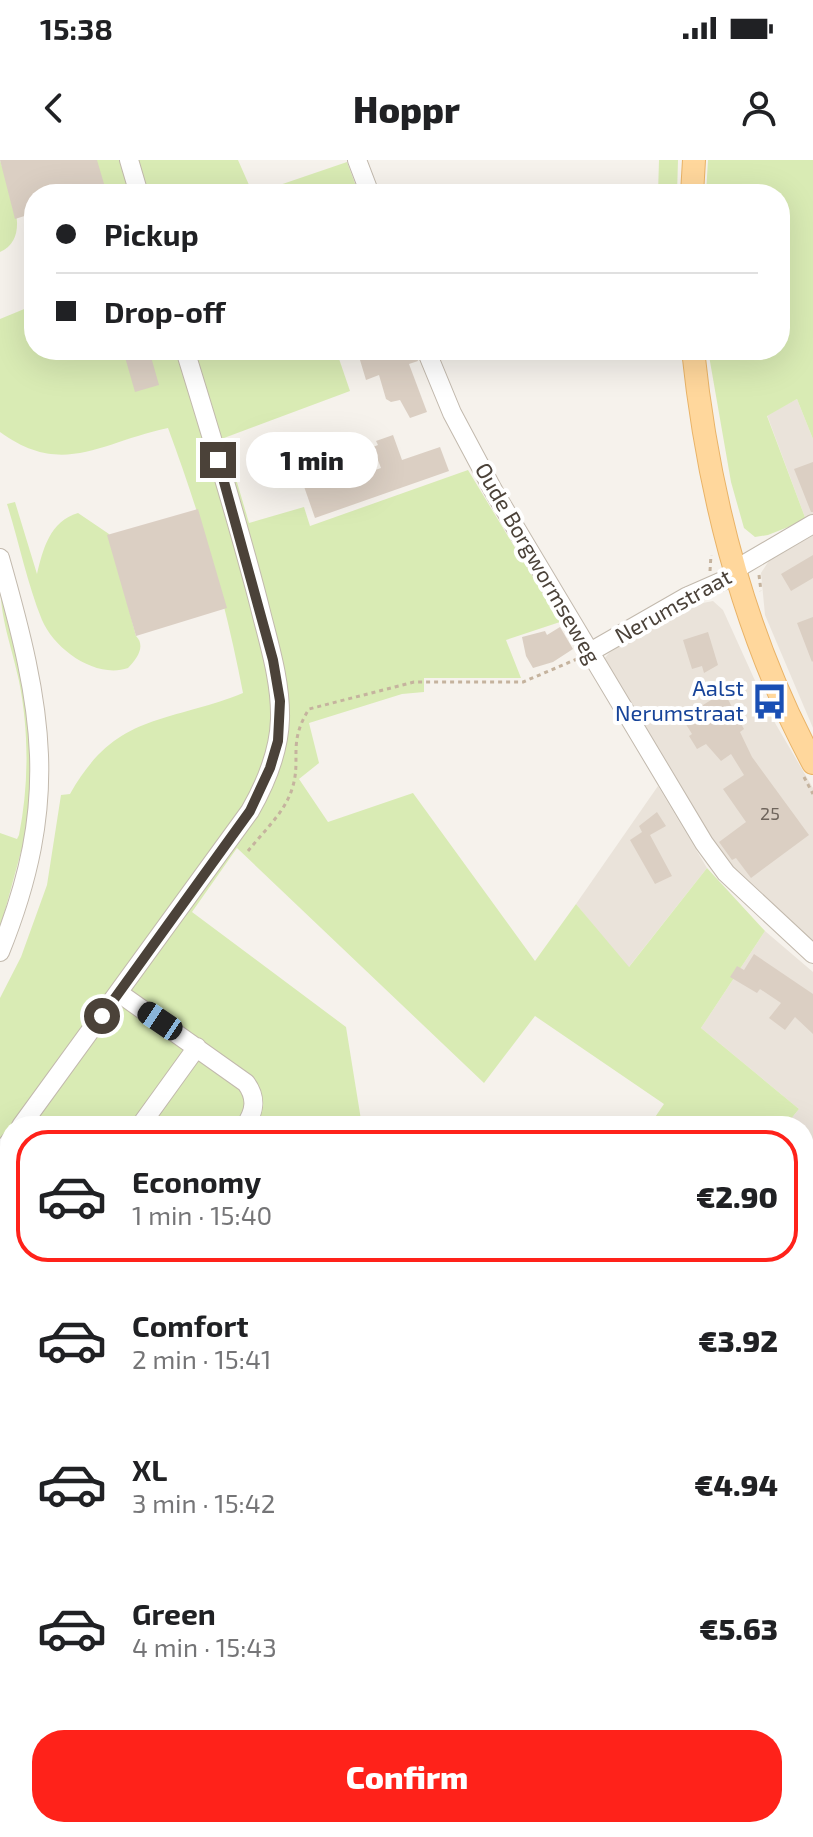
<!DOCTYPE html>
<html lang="en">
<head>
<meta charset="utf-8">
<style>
  body { margin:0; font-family:"Exo 2",sans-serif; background:#f2f2f2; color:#202124; height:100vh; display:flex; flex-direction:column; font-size:30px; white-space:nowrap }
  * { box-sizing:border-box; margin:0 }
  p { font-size:26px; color:#757577 }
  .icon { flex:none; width:44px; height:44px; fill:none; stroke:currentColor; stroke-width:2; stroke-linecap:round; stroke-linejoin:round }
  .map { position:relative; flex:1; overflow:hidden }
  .details { position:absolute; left:0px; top:956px; width:814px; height:722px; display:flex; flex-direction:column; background:#fff; border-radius:32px 32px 0 0; box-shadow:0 8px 32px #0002 }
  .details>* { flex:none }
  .banner { position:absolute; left:24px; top:24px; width:766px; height:176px; border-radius:32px; box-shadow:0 8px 32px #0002; display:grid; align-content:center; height:176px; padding:0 32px; background:#fff }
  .end { position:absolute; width:36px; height:36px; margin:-18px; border:10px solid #4b4239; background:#fff; box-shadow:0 0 0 4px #fff }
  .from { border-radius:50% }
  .bubble { position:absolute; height:56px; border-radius:28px; background:#fff; box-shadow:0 8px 32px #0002; font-size:26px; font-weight:800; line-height:56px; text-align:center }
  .car { position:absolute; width:24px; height:48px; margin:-24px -12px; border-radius:10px; box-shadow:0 0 6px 2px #0007; background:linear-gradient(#222 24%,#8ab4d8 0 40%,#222 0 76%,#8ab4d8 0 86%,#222 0) }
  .banner b { display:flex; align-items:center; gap:28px; height:76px; font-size:30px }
  .banner b+b { border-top:2px solid #e0e0e0 }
  .banner i { width:20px; height:20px; background:#202124 }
  ul { padding:14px 0 0; list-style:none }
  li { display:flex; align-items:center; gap:24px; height:132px; margin:0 16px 12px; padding:0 16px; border:4px solid transparent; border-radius:32px }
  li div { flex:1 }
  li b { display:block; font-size:30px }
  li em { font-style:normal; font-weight:800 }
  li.selected { border-color:#ff221a }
  li>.icon { width:72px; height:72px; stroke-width:1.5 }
  .action { display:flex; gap:16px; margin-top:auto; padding:16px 32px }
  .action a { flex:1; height:92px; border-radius:32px; background:#ff221a; color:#fff; font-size:32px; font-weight:800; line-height:92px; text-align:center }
  .status { display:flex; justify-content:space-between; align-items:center; height:56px; padding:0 40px; background:#fff; direction:ltr }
  .status svg { height:22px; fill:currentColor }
  header { display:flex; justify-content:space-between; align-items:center; height:104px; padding:0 32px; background:#fff; font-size:36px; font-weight:800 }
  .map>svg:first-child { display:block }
  .residential { fill:#eae3da }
  .green { fill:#d9ebb4 }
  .building { fill:#dbcfc3 }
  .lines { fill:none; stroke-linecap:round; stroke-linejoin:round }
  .minor-casing { stroke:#c2b9ad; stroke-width:20 }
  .major-casing { stroke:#e9b367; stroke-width:24 }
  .path { stroke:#c5b39e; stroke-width:3; stroke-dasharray:4 4; stroke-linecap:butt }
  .minor { stroke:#fff; stroke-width:18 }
  .major { stroke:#ffd79c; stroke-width:22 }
  .route { stroke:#4b4239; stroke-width:10 }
  .labels { text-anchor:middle; stroke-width:8; stroke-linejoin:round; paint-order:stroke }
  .number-label { font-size:18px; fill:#6f655c }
  .street-label { font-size:22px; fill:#4b4239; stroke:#fff }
  .transit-label { font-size:22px; fill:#164399; stroke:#fff; text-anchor:end }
</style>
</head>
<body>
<div class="status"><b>15:38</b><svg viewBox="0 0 49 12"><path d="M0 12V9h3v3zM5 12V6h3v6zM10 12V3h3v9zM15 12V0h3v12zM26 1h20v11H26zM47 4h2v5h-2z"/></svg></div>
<header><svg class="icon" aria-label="back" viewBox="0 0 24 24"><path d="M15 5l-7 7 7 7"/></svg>Hoppr<svg class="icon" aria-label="person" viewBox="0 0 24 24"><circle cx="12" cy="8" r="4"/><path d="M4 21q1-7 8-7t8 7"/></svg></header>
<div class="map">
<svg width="813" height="1677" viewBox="0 0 813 1677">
  <rect width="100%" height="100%" fill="#f6f2ec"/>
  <path class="residential" d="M797 239 813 279V356L806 360 767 255Z
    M813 371V568L765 455 761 413 770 399Z
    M713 441 723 450 771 556 813 628V789L734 717 603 500 609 493 645 468 693 445Z
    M658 626 707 708 628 808 576 744Z
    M765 771 813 812V1105L804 1093V966H785L799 949 701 868Z"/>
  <path class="green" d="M0 0C8 27 34 77 0 92Z
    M96 0H238L253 34 347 2 359 34H106Z
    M659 0H678L677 34H658Z
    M708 0H813V279L797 239 767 256 806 360 768 375 755 377 744 368 731 322 708 190H780V34H706Z
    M34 145V190H336L350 231 224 278 249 363 304 347 310 366 468 310 560 462 506 480 521 518H424V532L402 534 309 563 319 603 299 619 328 662 413 633 535 801 576 744 629 807 707 708 765 771 701 868 799 949 785 966H649L664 944 535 856 484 923 237 688 192 752 346 867 362 966H10V1086L0 1079V838L21 797 47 725 61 635 70 634C116 552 166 564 243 533 225 439 201 357 168 268 101 282 63 318 0 272V159Z
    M15 342 37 414C43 389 50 361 78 353L109 374 136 476C146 486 137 499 128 508 96 519 55 490 42 460 27 423 19 382 7 344Z
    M0 419 31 560 32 651 0 769V673L17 679 19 675C29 625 29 571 19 521 11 483 0 460 0 419Z"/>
  <path class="building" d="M0 0H97L107 34H34V53L15 59Z
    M123 190H149L159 225 135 232Z
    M357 190H380L383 198 403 190H414L418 201 409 204 427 252 410 258 400 240 391 242 386 239 379 215 366 220Z
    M393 275 402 300 440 287 449 311 315 358 293 295 308 290 311 294 331 287 343 321 381 308 373 287 378 285 376 281Z
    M813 302V352H811L794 309Z
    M198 349 227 448 136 476 107 375Z
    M813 395V418L791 431 781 414Z
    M813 457V501L812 502 797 463Z
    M560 467 573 489 553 502 533 508 526 496 522 477 545 471 547 475Z
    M708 472 718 505 704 513 702 506 692 509 683 480Z
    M724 532 744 569 740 572 752 597 809 675 751 718 736 698 732 700 719 682 746 662 723 629 744 615 731 594 721 601 706 584 697 589 689 576 692 574 682 558Z
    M657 652 666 666 650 675 672 716 655 724 630 680 642 672 639 666Z
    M754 794 813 834V874L795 857 785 870 769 858 781 843 760 829 757 833 730 817 737 806 744 810Z"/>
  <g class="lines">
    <defs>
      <path id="minor" d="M129 0 139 34
        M357 0 370 34
        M426 190 452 253 493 330 704 683 726 713 813 794
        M0 398C43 549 61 641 0 792
        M590 492 686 437 727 419 743 405 813 364
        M119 833 246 923C257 938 255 951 245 966
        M21 966 250 651C266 623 279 592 280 559 281 520 268 481 259 444 237 359 211 274 185 190
        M140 966 197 887
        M0 994 10 981
        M804 1245 813 1236
        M207 1677 222 1668"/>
      <path id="major" d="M692 34 694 0
        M693 190C708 334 744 475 813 603"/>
    </defs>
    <use href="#minor" class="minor-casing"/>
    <use href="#major" class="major-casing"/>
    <path class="path" d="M710 411 711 395
      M759 415 761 431
      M804 617 813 634
      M248 691C263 672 285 652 292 629 302 599 287 584 309 549L414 522H523L577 499"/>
    <use href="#minor" class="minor"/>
    <use href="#major" class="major"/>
  </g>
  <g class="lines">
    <path class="route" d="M102 856 250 651 270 608 278 581 280 541 273 500 218 300"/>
  </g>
  <defs>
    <symbol id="bus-bare" viewBox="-9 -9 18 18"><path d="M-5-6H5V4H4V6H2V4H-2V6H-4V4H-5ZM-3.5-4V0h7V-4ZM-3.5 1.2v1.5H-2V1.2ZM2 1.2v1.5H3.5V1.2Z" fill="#1a4fb4" stroke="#fff" stroke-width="2.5" paint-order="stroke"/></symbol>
  </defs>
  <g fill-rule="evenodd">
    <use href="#bus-bare" x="744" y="516" width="51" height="51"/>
  </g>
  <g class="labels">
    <g class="number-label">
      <text x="770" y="660">25</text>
    </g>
    <g class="street-label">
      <text transform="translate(538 403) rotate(60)" y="8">Oude Borgwormseweg</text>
      <text transform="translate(673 446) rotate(-29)" y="8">Nerumstraat</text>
    </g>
    <g class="transit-label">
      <text x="744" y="536">Aalst<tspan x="744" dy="25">Nerumstraat</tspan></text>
    </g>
  </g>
</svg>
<i class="end from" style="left:102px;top:856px"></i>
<i class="end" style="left:218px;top:300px"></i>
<div class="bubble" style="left:246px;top:272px;width:132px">1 min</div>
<i class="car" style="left:160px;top:861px;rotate:304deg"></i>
<div class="banner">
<b><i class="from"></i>Pickup</b>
<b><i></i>Drop-off</b>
</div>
<section class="details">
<ul>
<li class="selected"><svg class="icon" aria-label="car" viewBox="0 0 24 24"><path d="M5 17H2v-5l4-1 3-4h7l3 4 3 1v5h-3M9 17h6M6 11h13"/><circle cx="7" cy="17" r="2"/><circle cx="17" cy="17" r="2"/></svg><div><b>Economy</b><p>1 min · 15:40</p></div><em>€2.90</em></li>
<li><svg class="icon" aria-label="car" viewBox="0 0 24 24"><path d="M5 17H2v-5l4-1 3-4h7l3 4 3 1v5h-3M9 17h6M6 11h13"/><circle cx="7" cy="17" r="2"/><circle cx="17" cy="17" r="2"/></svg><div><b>Comfort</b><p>2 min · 15:41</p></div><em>€3.92</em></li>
<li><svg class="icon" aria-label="car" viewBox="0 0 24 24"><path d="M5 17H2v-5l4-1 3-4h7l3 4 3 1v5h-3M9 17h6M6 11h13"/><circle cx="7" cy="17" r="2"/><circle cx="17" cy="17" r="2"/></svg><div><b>XL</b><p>3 min · 15:42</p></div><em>€4.94</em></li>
<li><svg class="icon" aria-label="car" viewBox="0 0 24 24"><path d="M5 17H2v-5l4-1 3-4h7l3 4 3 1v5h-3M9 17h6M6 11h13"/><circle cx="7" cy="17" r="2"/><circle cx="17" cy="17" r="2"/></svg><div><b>Green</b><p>4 min · 15:43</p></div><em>€5.63</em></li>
</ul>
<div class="action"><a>Confirm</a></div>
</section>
</div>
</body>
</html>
